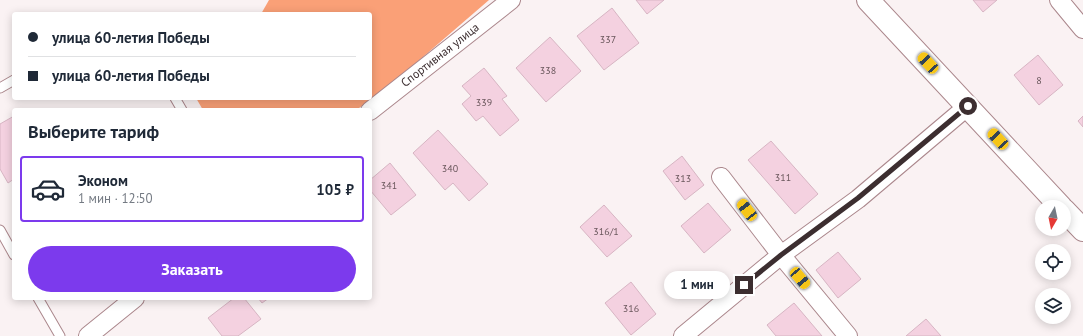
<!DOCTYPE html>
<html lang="ru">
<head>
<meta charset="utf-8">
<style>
  body { margin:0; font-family:"PT Sans",sans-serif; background:#f2f2f3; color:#1f2937; height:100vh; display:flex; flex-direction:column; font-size:15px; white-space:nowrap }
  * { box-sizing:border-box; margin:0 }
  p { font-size:13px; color:#747a83 }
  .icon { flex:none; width:22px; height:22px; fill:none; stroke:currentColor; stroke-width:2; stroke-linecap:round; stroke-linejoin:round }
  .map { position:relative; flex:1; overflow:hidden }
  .details { position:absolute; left:12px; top:108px; width:360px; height:192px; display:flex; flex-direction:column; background:#fff; border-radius:4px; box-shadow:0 2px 10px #0003 }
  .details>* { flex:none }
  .hud { position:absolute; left:12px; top:12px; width:360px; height:88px; border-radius:4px; box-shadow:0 2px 10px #0003; display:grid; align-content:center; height:88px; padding:0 16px; background:#fff }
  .needle { width:26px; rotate:189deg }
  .controls { position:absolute; left:1035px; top:200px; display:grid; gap:8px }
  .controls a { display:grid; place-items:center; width:36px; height:36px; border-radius:50%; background:#fff; box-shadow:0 2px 10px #0003; font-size:20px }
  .end { position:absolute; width:18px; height:18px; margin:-9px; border:5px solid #3c2e30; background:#fff; box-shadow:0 0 0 2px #fff }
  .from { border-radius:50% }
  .bubble { position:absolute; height:28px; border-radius:14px; background:#fff; box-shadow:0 2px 10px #0003; font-size:13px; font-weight:800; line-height:28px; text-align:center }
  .car { position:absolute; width:12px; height:24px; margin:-12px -6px; border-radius:5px; box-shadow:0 0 3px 1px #0007; background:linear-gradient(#f5c518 24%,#345 0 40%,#f5c518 0 76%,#345 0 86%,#f5c518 0) }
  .hud b { display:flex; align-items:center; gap:14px; height:38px; font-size:15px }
  .hud b+b { border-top:1px solid #e0e1e3 }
  .hud i { width:10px; height:10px; background:#1f2937 }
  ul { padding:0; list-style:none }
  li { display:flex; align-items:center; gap:12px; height:66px; margin:0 8px 6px; padding:0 8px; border:2px solid #e0e1e3; border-radius:4px }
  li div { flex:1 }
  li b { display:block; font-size:15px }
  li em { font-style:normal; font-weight:800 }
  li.active { border-color:#7c3aed }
  li>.icon { width:36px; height:36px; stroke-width:1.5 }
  h2 { padding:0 16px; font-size:18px; line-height:48px }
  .action { display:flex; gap:8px; margin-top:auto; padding:8px 16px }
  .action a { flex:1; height:46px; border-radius:24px; background:#7c3aed; color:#fff; font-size:16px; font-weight:800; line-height:46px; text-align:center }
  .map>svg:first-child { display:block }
  .forest { fill:#faa077 }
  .building { fill:#f4d1e0; stroke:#d7b5c3 }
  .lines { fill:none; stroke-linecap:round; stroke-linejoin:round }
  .service-casing { stroke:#ab878c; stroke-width:11 }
  .minor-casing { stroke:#ab878c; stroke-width:20 }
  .tertiary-casing { stroke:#ab878c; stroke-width:24 }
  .service { stroke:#fff; stroke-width:9 }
  .minor { stroke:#fff; stroke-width:18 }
  .tertiary { stroke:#fff; stroke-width:22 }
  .route { stroke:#3c2e30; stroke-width:5 }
  .labels { text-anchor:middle; stroke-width:3.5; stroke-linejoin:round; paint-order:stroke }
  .number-label { font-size:10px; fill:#6a575c }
  .street-label { font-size:12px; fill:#3c2e30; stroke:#fff }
</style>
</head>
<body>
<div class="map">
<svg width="1083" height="336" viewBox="0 0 1083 336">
  <rect width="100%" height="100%" fill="#faf2f3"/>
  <path class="forest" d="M269 0H489L380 94 356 110H203L196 98H370V14H261Z"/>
  <path class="building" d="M636 0H664L647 14Z
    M973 0H997L983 12Z
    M612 8 639 43 604 70 577 36Z
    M550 37 581 71 546 102 516 68Z
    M1038 55 1063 85 1039 105 1014 75Z
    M484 68 507 96 502 99 519 120 500 136 483 116 476 121 462 104 471 96 462 86Z
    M14 116V179L8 183 0 169V124Z
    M1083 116V127L1078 121Z
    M438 130 488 184 469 201 453 183 445 190 413 153Z
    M771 141 818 194 795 214 748 160Z
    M682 156 704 185 685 200 663 171Z
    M390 163 416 195 391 215 370 190V180Z
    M708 203 731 230 704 253 681 226Z
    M604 205 632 236 607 257 580 227Z
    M838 252 861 279 838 298 816 270Z
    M631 282 656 314 631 335 605 303Z
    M234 298H244L261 319 238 336H222L208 318Z
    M258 298H269L262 303Z
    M794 303 822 336H776L767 325Z
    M926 319 941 336H906Z"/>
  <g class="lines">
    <defs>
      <path id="service" d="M0 88 14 80
        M175 98 182 110
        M0 230 14 255
        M38 298 60 336"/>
      <path id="minor" d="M1059 0 1083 29
        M370 111 511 0
        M721 177 781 255 848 336
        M88 336 135 298
        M683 336 781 255 858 199 968 106"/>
      <path id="tertiary" d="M868 0 1061 207
        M1064 210 1083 230"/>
    </defs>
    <use href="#service" class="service-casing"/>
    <use href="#minor" class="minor-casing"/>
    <use href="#tertiary" class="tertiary-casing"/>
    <use href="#service" class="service"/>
    <use href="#minor" class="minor"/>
    <use href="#tertiary" class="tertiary"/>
  </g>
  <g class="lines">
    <path class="route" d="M744 285 781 255 858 198 968 106"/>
  </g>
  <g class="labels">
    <g class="number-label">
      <text x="608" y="43">337</text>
      <text x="548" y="74">338</text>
      <text x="1039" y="84">8</text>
      <text x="484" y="106">339</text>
      <text x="450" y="172">340</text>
      <text x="783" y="181">311</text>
      <text x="683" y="182">313</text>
      <text x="389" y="189">341</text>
      <text x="606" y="235">316/1</text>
      <text x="631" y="312">316</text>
    </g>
    <g class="street-label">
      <text transform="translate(440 55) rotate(-38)" y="4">Спортивная улица</text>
    </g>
  </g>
</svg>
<div class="controls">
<a><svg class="needle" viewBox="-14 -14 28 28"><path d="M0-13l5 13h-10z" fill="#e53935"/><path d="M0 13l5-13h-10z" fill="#747a83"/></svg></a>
<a><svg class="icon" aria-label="locate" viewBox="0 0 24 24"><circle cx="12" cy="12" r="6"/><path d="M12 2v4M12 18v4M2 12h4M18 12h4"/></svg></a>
<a><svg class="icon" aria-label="layers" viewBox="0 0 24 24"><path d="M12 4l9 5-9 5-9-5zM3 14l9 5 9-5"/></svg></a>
</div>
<i class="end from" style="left:968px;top:106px"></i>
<i class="end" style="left:744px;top:285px"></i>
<div class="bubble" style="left:664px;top:271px;width:66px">1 мин</div>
<i class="car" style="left:928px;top:63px;rotate:317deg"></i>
<i class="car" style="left:998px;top:139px;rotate:317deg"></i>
<i class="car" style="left:747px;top:210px;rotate:322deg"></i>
<i class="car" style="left:800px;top:278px;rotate:140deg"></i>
<div class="hud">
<b><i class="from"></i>улица 60-летия Победы</b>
<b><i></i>улица 60-летия Победы</b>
</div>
<section class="details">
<h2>Выберите тариф</h2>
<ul>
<li class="active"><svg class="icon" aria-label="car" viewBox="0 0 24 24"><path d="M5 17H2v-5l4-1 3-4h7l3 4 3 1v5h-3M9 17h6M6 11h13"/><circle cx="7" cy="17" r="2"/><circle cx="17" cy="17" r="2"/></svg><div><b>Эконом</b><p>1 мин · 12:50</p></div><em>105 ₽</em></li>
</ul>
<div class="action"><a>Заказать</a></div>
</section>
</div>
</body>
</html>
